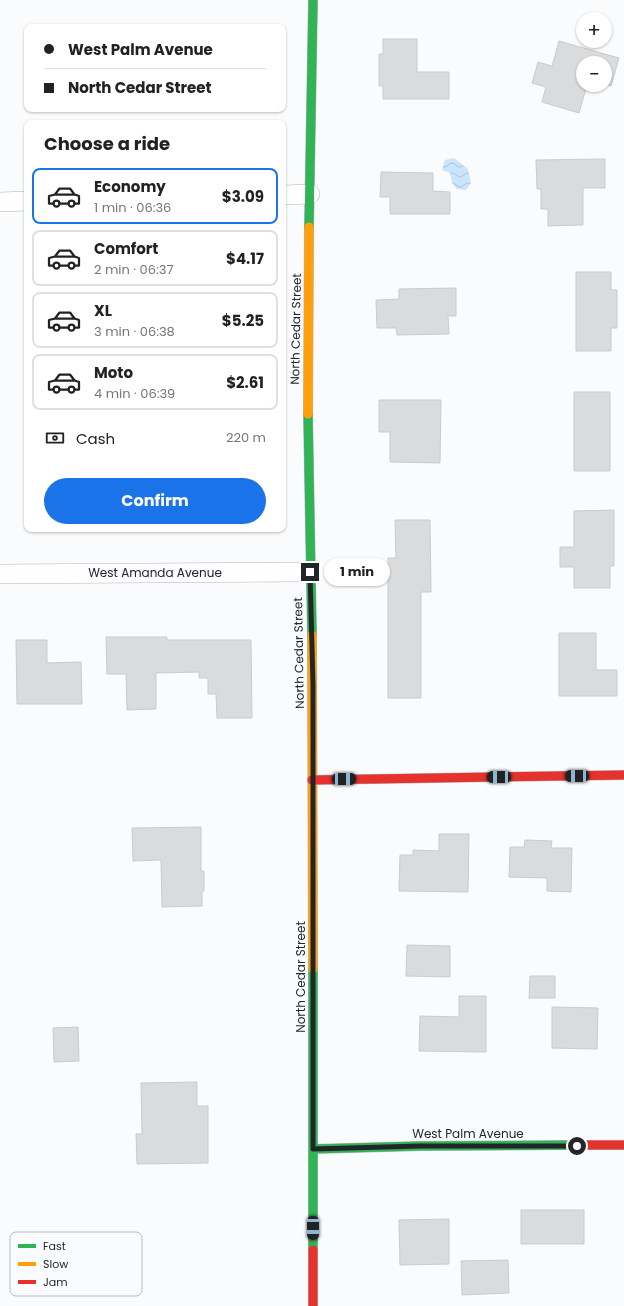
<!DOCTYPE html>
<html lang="en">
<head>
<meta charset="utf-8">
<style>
  body { margin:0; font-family:Poppins,sans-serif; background:#f6f6f6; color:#222; height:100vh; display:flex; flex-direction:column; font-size:15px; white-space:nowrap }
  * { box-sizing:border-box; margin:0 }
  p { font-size:13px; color:#767676 }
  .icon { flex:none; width:22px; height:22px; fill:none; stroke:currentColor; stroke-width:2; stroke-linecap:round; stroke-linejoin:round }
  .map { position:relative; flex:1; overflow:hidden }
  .details { position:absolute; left:24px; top:120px; width:262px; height:412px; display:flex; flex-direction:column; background:#fff; border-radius:8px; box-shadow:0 1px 3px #0004 }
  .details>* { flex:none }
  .guide { position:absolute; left:24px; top:24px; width:262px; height:88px; border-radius:8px; box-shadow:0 1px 3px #0004; display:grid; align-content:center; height:88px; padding:0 20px; background:#fff }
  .buttons { position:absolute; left:576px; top:12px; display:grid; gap:8px }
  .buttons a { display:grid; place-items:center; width:36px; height:36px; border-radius:50%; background:#fff; box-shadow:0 1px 3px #0004; font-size:20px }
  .end { position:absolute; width:18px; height:18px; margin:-9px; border:5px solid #232628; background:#fff; box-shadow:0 0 0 2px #fff }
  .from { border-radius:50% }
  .bubble { position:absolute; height:28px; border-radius:14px; background:#fff; box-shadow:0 1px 3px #0004; font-size:13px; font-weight:700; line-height:28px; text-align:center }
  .car { position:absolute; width:12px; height:24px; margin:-12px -6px; border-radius:5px; box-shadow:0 0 3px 1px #0007; background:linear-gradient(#222 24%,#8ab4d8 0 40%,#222 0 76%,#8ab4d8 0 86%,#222 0) }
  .guide b { display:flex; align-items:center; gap:14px; height:38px; font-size:15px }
  .guide b+b { border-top:1px solid #e0e0e0 }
  .guide i { width:10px; height:10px; background:#222 }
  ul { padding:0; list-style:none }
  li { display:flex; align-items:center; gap:12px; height:56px; margin:0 8px 6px; padding:0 12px; border:2px solid #e0e0e0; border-radius:8px }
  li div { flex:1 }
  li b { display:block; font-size:15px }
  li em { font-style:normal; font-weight:700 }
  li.selected { border-color:#1a73e8 }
  li>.icon { width:36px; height:36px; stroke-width:1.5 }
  h2 { padding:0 20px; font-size:18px; line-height:48px }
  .pay { display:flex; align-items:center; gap:10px; height:44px; padding:0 20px; font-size:15px }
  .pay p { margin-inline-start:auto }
  .button { display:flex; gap:8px; margin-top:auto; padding:8px 20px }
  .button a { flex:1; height:46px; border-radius:24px; background:#1a73e8; color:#fff; font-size:16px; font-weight:700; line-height:46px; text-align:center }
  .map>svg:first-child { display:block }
  .water { fill:url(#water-waves) }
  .building { fill:#d9dbdd; stroke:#cacbcd }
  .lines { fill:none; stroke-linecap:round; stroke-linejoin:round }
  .street-casing { stroke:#b4b6b8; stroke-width:20 }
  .fast-casing { stroke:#b4b6b8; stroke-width:10 }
  .slow-casing { stroke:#b4b6b8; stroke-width:10 }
  .jam-casing { stroke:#b4b6b8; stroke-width:10 }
  .street { stroke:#fefeff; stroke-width:19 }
  .fast { stroke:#30b455; stroke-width:9 }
  .slow { stroke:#ff9f0a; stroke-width:9 }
  .jam { stroke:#e5322d; stroke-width:9 }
  .route { stroke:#232628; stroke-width:5 }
  .labels { text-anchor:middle; stroke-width:3; stroke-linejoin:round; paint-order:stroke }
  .street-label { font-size:12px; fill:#232628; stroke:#f9fbfe }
  .key { fill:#f9fbfe; stroke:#b9bbbe; stroke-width:1 }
  .key-label { font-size:11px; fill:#232628 }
</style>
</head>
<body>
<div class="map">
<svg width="624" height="1306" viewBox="0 0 624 1306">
  <defs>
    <pattern id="water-waves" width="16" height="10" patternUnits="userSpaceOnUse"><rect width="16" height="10" fill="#cae4fc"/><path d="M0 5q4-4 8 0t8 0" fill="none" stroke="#adc3d8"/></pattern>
  </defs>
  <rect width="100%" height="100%" fill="#fafbfd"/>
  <path class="water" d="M454 158 468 169 471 183 466 190 457 189 452 183 450 173 442 170 445 160Z"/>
  <path class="building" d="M383 39H417V72H449V99H383V86H379V54H383Z
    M559 41 619 58 611 86 605 84V63H583V85H587L579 113 542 102 546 87 532 83 538 62 552 66Z
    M605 159V188H583V225L548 226V209H541V189H537L536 160Z
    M381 172 433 173V191L450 192V214H390V197H380Z
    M576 272H611V290H617V328H611V351H576Z
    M456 288V316H448L449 334 397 335 396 328H377L376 300 399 299V289Z
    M574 392H610V471H574Z
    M379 400H441L440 463 390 462V432H379Z
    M614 510V566H610V588H574V567H560V547H574V511Z
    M395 520H430L431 592H421V698H388V558H396Z
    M559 633H596V670H617V696H559Z
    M106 637H167V640H251L252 718H217L216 694H208V678H199V672L156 673V709L127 710 126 674H107Z
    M16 640H47V663L81 662 82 704H17Z
    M201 827V871H204V891H202V906L162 907 161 860 133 861 132 828Z
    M439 834H469L468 892 399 891 400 855H413V850L439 851Z
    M525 840 552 841 551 848H572L571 892 547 891V878L509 877 510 847H524Z
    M407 945 450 946V977L406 976Z
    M530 976H555V998H529Z
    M459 996H486V1052L419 1051 420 1016 459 1017Z
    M552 1007 598 1008 597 1049 552 1048Z
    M78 1027 79 1061 54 1062 53 1028Z
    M197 1082V1106H208V1163L137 1164 136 1134H142L141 1083Z
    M521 1210H584V1244H521Z
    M449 1219V1264L400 1265 399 1220Z
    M508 1260 509 1293 462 1295 461 1261Z"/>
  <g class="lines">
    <defs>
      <path id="street" d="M283 195 310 194
        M0 202 27 201
        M0 574 310 572"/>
      <path id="fast" d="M309 227 313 0
        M308 414 312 635
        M313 969V1250
        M313 1149 421 1146 573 1145"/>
      <path id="slow" d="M308 414 309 227
        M312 635 313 969"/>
      <path id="jam" d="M312 780 624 775
        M573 1145H624
        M313 1250V1306"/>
    </defs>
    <use href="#street" class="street-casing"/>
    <use href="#fast" class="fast-casing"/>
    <use href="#slow" class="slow-casing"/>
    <use href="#jam" class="jam-casing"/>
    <use href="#street" class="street"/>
    <use href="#fast" class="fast"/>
    <use href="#slow" class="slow"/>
    <use href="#jam" class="jam"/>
  </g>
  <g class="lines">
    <path class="route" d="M310 572 313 684V1149L421 1146H577"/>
  </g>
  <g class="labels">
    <g class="street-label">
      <text transform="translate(296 329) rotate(-89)" y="4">North Cedar Street</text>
      <text x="155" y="577">West Amanda Avenue</text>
      <text transform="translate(299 653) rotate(-91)" y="4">North Cedar Street</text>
      <text transform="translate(301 977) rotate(-90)" y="4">North Cedar Street</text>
      <text x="468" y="1138">West Palm Avenue</text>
    </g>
  </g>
  <rect x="10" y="1232" width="132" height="64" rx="6" class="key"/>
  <rect x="18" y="1244" width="18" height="4" fill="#30b455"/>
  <rect x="18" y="1262" width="18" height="4" fill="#ff9f0a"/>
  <rect x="18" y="1280" width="18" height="4" fill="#e5322d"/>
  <g class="key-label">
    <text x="43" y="1250">Fast</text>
    <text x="43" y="1268">Slow</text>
    <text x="43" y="1286">Jam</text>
  </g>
</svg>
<div class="buttons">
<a>+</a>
<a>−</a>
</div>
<i class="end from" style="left:577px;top:1146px"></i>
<i class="end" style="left:310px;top:572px"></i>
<div class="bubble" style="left:324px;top:558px;width:66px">1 min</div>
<i class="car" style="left:577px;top:776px;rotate:269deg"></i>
<i class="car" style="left:499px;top:777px;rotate:269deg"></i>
<i class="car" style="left:344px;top:779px;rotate:89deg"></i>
<i class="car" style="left:313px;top:1228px;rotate:180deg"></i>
<div class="guide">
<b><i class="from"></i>West Palm Avenue</b>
<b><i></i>North Cedar Street</b>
</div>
<section class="details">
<h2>Choose a ride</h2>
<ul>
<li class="selected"><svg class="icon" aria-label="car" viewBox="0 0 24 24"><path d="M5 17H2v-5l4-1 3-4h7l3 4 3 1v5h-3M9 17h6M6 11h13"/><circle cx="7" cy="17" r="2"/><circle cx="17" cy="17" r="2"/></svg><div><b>Economy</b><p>1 min · 06:36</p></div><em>$3.09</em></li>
<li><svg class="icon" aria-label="car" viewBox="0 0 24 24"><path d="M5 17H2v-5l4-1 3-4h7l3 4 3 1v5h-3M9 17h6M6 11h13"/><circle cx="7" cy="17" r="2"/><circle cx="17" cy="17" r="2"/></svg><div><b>Comfort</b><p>2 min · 06:37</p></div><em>$4.17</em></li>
<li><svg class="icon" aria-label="car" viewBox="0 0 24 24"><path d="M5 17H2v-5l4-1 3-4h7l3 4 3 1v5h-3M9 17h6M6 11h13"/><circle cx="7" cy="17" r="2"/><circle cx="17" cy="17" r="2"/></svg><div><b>XL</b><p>3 min · 06:38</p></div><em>$5.25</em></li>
<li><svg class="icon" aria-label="car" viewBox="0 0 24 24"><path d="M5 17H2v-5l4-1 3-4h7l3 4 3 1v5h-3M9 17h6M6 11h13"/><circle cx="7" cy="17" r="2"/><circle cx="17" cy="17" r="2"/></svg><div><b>Moto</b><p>4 min · 06:39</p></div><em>$2.61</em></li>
</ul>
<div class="pay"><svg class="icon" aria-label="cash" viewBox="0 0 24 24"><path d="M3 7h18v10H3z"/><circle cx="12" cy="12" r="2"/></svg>Cash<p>220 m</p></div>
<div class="button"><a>Confirm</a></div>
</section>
</div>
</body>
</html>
